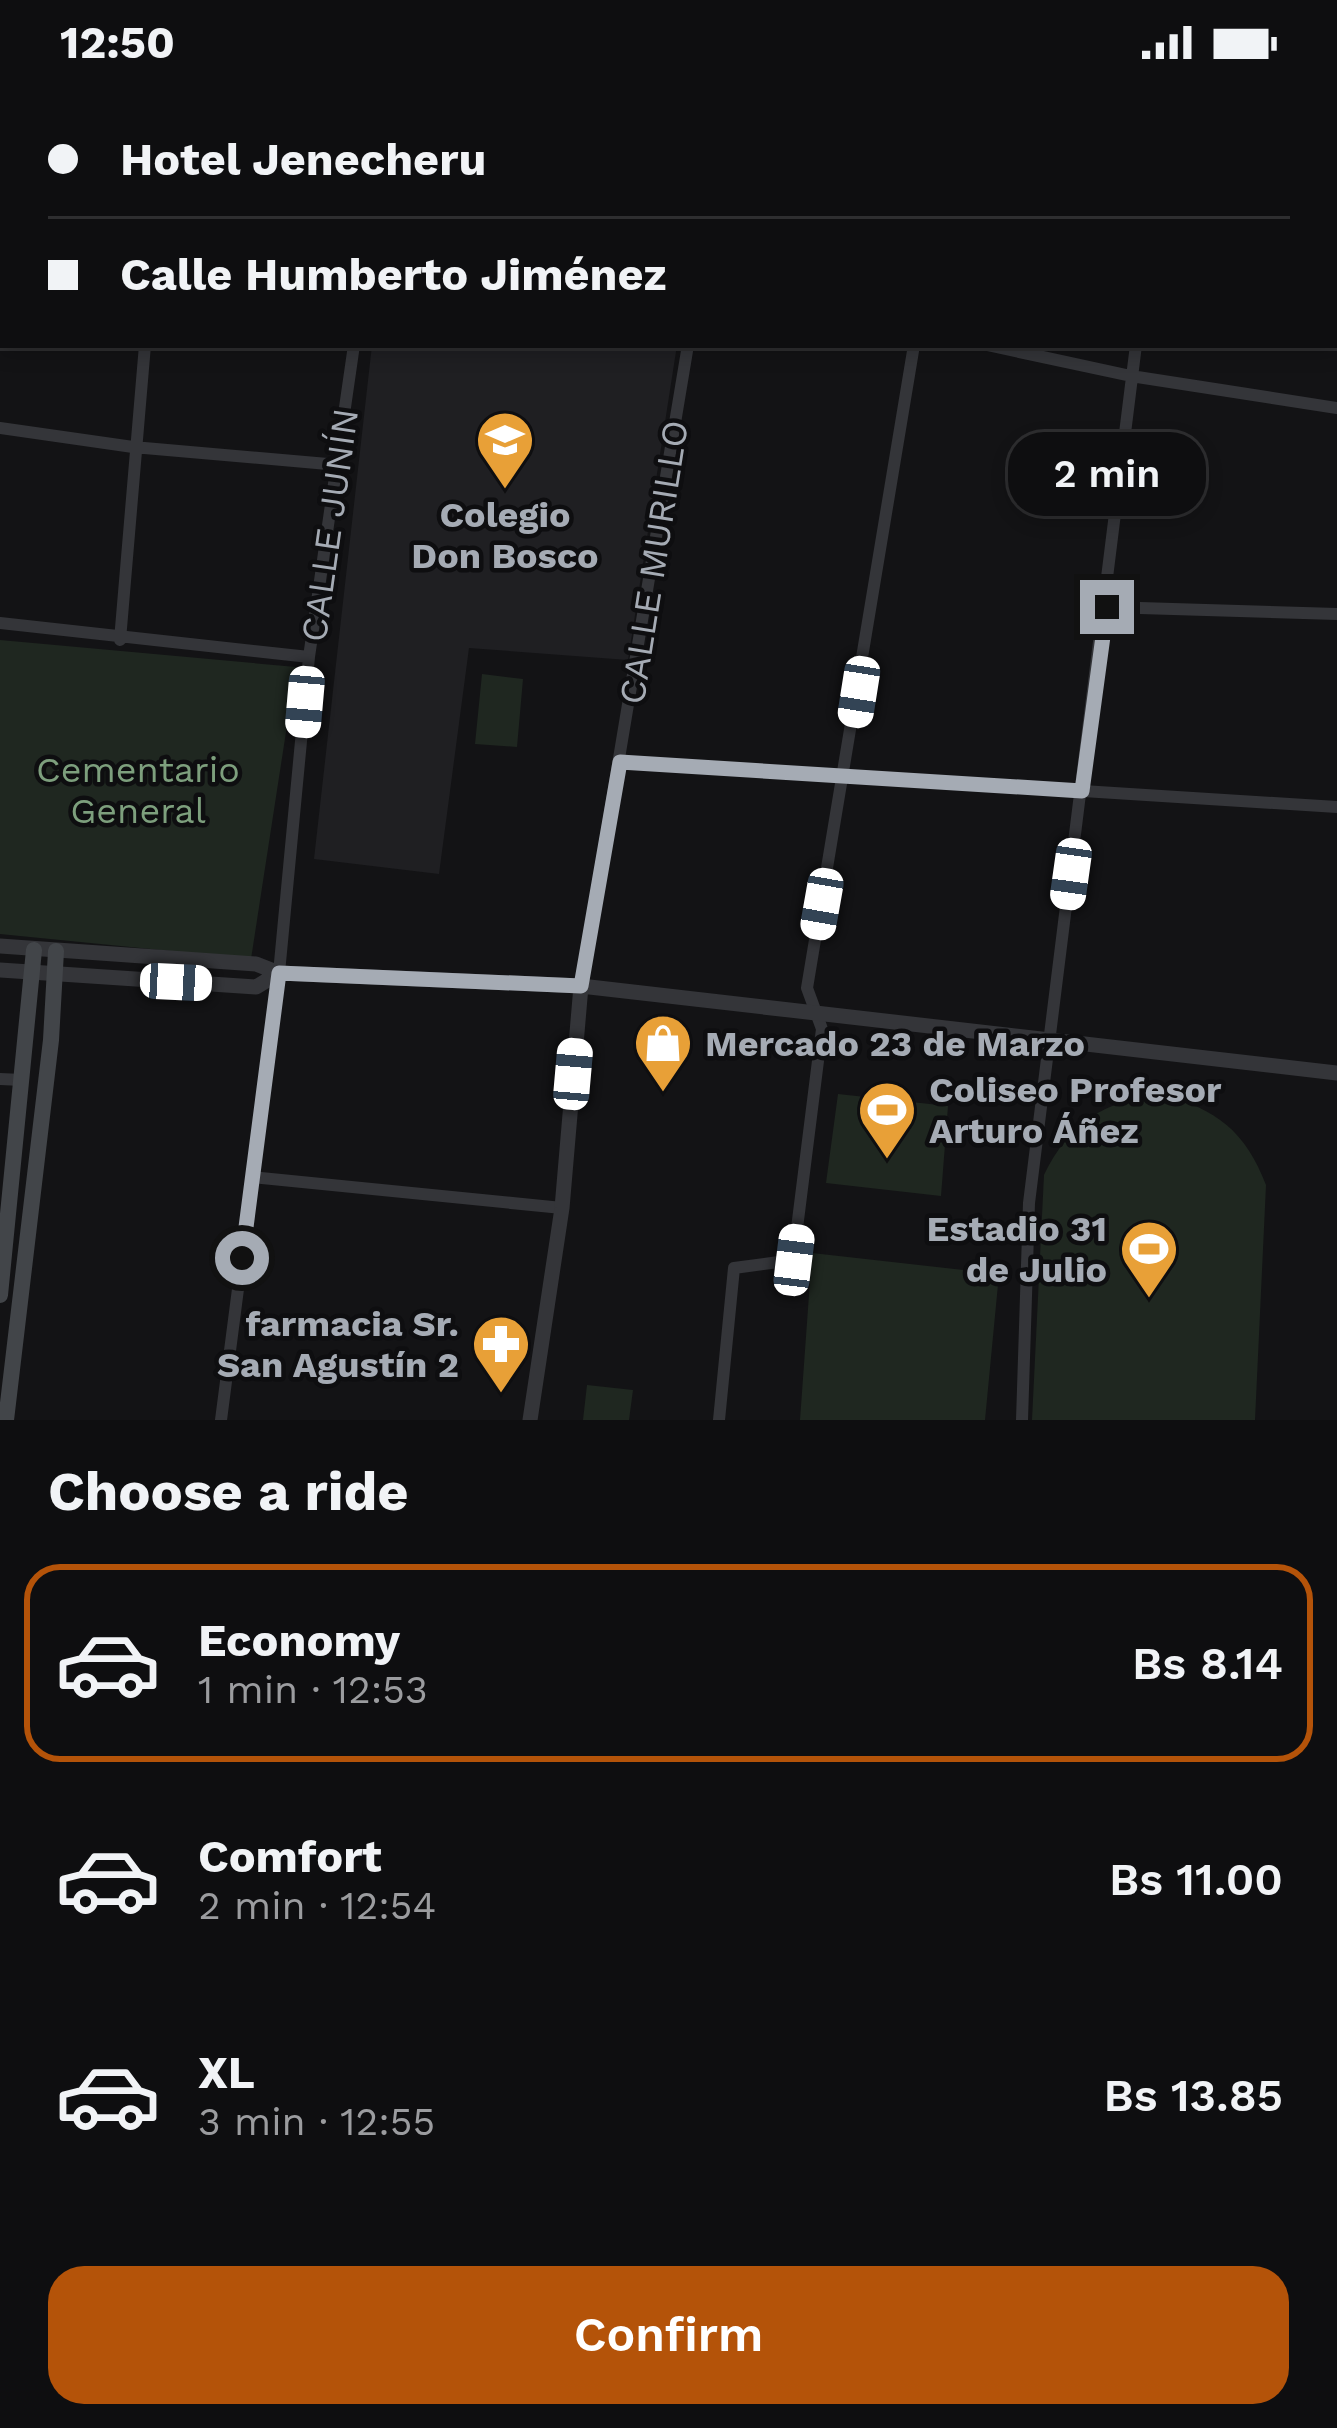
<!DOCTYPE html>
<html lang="en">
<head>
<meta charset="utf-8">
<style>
  body { margin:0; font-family:"Work Sans",sans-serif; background:#1c1c1e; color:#f1f3f6; height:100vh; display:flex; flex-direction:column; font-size:45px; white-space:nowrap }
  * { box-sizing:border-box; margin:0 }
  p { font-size:39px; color:#9b9c9f }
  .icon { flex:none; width:66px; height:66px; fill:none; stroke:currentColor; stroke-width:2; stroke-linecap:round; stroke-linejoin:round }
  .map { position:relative; height:1336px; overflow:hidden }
  .details { display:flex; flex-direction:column; background:#0e0e10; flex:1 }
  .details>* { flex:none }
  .hud { position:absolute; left:0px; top:0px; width:1338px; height:264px; box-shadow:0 6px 18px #0003,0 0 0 3px #2e2e30; display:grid; align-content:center; height:264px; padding:0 48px; background:#0e0e10 }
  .end { position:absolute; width:54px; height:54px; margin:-27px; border:15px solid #a5abb4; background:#111; box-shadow:0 0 0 6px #111 }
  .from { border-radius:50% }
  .bubble { position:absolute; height:84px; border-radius:36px; background:#0e0e10; box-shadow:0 6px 18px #0003,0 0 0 3px #2e2e30; font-size:39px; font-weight:600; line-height:84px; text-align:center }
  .car { position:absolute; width:36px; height:72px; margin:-36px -18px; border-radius:15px; box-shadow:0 0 9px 3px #0007; background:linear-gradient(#fff 24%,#345 0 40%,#fff 0 76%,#345 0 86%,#fff 0) }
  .hud b { display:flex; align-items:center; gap:42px; height:114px; font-size:45px }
  .hud b+b { border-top:3px solid #2e2e30 }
  .hud i { width:30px; height:30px; background:#f1f3f6 }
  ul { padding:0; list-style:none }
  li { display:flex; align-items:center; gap:36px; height:198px; margin:0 24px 18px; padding:0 24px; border:6px solid transparent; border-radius:36px }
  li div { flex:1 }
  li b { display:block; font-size:45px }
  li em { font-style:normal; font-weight:600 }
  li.current { border-color:#b45309 }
  li>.icon { width:108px; height:108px; stroke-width:1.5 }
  h2 { padding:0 48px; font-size:54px; line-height:144px }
  .button { display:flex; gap:24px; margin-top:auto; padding:24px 48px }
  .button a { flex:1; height:138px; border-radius:36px; background:#b45309; color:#fff; font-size:48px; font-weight:600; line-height:138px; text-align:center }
  .status { display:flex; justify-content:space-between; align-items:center; height:84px; padding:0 60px; background:#0e0e10; direction:ltr }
  .status svg { height:33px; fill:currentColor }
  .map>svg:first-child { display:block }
  .built { fill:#1f1f22 }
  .green { fill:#1f2720 }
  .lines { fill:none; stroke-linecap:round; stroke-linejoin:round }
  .minor { stroke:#343539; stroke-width:12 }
  .tertiary { stroke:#343539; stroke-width:15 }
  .secondary { stroke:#424549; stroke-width:16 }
  .route { stroke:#a5abb4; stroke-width:15 }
  .labels { text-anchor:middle; stroke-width:9; stroke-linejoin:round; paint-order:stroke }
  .poi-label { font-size:36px; font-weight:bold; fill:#a5abb4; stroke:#0e0e10; text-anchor:start }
  .street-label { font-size:36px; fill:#a5abb4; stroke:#0e0e10 }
  .park-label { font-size:36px; fill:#7d9f7d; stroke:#0e0e10 }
</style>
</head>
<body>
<div class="status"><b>12:50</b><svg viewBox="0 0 49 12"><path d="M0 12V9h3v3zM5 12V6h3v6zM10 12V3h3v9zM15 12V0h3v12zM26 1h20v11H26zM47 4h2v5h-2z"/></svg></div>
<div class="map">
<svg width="1337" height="1336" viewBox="0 0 1337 1336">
  <rect width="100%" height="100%" fill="#131315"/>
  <path class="built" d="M372 261H677L628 576 469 564 439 790 314 775Z"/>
  <path class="green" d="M0 556 296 583 251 875 0 850Z
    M482 590 523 595 517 663 475 660Z
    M838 1010 948 1022 941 1112 826 1099Z
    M1161 1011C1216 1024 1246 1048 1266 1101L1255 1336H1032L1044 1091C1069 1039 1105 1016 1161 1011Z
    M812 1169 999 1190 985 1336H800Z
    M587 1301 633 1306 629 1336H583Z"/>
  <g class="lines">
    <path class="minor" d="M377 3V0
      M724 3 725 0
      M960 3V0
      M1166 3V0
      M1335 114H1337
      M0 143 3 144
      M987 261 1131 292 1337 324
      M0 344 133 363 339 381
      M1107 523 1337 530
      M0 539 309 573
      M120 556 145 261
      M620 678 1337 723
      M581 902 688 261
      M0 995 22 996
      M252 1093 562 1124
      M221 1336 279 889 309 573 354 261
      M719 1336 734 1184 793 1176 822 945 807 904 914 261
      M1022 1336 1029 1119 1136 261"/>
    <path class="tertiary" d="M0 862 256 880 279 889 581 902 1337 989
      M0 886 256 903 279 889
      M530 1336 562 1124 581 902"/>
    <path class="secondary" d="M0 1211 34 866
      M6 1336 51 956 56 867"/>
  </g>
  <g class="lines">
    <path class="route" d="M242 1174 279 889 581 902 620 678 1082 707 1107 523"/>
  </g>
  <defs>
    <symbol id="school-pin" viewBox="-11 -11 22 30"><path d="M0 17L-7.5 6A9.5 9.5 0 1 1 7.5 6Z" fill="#e8a037" stroke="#0e0e10"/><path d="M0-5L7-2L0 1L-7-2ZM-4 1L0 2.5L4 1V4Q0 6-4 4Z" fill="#fff"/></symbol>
    <symbol id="shop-pin" viewBox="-11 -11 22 30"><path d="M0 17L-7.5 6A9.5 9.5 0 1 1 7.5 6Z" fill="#e8a037" stroke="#0e0e10"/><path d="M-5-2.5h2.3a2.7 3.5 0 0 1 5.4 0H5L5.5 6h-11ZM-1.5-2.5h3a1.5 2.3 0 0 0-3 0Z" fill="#fff"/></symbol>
    <symbol id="stadium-pin" viewBox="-11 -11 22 30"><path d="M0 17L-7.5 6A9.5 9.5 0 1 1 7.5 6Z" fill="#e8a037" stroke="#0e0e10"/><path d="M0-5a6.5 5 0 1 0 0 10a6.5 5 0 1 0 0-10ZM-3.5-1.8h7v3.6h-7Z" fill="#fff"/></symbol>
    <symbol id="pharmacy-pin" viewBox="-11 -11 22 30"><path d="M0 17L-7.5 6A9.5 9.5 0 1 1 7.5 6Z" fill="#e8a037" stroke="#0e0e10"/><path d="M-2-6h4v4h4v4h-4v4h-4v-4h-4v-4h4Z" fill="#fff"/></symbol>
  </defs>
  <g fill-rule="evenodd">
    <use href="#school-pin" x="472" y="323" width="66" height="90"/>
    <use href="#shop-pin" x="630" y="926" width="66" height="90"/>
    <use href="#stadium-pin" x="854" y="993" width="66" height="90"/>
    <use href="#stadium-pin" x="1116" y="1132" width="66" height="90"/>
    <use href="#pharmacy-pin" x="468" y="1227" width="66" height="90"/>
  </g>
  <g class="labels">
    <g class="poi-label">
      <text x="505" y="443" text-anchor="middle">Colegio<tspan x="505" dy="41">Don Bosco</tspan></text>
      <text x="705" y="972">Mercado 23 de Marzo</text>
      <text x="929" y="1018">Coliseo Profesor<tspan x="929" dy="41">Arturo Áñez</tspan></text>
      <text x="1107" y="1157" text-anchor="end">Estadio 31<tspan x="1107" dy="41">de Julio</tspan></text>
      <text x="459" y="1252" text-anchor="end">farmacia Sr.<tspan x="459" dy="41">San Agustín 2</tspan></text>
    </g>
    <g class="street-label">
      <text transform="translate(329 441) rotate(-82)" y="13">CALLE JUNÍN</text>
      <text transform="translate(653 478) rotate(-81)" y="13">CALLE MURILLO</text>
    </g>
    <g class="park-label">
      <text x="138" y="698">Cementario<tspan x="138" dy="41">General</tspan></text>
    </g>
  </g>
</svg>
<i class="end from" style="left:242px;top:1174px"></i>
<i class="end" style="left:1107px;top:523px"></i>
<div class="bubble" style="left:1008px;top:348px;width:198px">2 min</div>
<i class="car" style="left:859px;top:608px;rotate:189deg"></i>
<i class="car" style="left:305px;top:618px;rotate:185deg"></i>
<i class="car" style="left:1071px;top:790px;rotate:188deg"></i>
<i class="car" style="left:822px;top:820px;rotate:190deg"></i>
<i class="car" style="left:176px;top:898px;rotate:93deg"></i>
<i class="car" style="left:573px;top:990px;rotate:5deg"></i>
<i class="car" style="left:794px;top:1176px;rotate:7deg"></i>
<div class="hud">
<b><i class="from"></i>Hotel Jenecheru</b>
<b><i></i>Calle Humberto Jiménez</b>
</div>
</div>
<section class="details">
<h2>Choose a ride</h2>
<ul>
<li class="current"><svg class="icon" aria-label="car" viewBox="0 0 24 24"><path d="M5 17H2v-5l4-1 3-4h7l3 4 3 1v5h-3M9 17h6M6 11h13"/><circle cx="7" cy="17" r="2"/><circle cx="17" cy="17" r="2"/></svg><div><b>Economy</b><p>1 min · 12:53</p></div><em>Bs 8.14</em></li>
<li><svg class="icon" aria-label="car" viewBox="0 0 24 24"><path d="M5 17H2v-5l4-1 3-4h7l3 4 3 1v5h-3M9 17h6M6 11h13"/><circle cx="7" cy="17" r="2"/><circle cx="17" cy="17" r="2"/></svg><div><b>Comfort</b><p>2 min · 12:54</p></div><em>Bs 11.00</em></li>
<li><svg class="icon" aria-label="car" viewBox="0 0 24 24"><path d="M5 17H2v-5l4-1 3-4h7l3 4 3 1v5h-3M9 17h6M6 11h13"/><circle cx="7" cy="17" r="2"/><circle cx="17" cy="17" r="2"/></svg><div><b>XL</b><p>3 min · 12:55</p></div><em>Bs 13.85</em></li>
</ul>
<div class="button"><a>Confirm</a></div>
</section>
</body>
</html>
